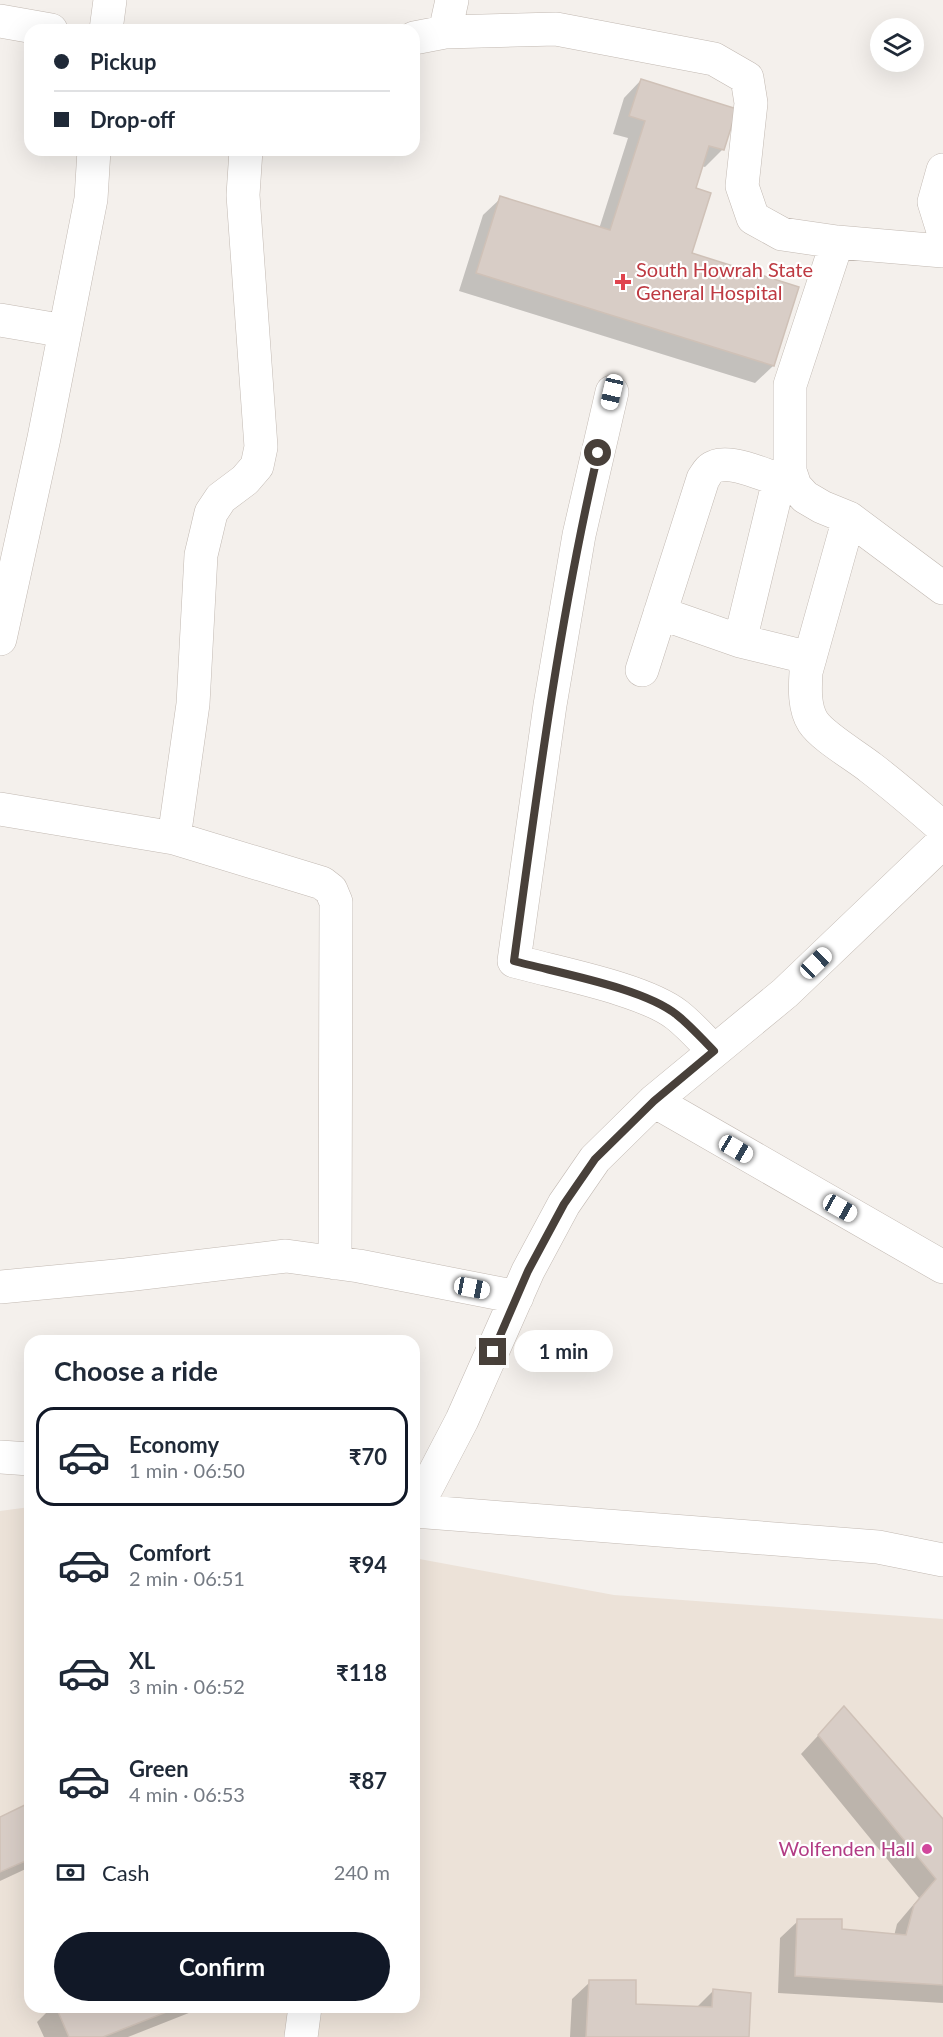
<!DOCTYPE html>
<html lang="en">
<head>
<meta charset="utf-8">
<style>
  body { margin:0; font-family:Lato,sans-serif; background:#f6f6f7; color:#1f2937; height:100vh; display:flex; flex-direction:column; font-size:22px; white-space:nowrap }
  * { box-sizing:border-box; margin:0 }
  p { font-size:20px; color:#747a83 }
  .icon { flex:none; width:33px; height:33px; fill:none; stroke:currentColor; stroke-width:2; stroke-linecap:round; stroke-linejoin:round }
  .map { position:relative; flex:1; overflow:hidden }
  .panel { position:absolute; left:24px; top:1335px; width:396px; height:678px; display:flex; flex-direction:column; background:#fff; border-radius:18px; box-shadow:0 6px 24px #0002 }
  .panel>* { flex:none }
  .banner { position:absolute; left:24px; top:24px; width:396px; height:132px; border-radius:18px; box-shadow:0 6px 24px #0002; display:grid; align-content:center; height:132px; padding:0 30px; background:#fff }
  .controls { position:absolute; left:870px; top:18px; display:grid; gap:12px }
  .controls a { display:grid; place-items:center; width:54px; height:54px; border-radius:50%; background:#fff; box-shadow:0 6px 24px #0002; font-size:30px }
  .end { position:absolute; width:27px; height:27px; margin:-14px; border:8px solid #48403a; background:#fff; box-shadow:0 0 0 3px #fff }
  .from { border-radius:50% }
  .bubble { position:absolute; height:42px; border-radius:21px; background:#fff; box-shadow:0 6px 24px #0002; font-size:20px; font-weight:700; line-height:42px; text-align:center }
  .car { position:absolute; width:18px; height:36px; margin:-18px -9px; border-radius:8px; box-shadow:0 0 4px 2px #0007; background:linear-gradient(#fff 24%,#345 0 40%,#fff 0 76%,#345 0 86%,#fff 0) }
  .banner b { display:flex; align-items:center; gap:21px; height:57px; font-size:22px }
  .banner b+b { border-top:2px solid #e0e1e3 }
  .banner i { width:15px; height:15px; background:#1f2937 }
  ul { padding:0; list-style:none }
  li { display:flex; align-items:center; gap:18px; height:99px; margin:0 12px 9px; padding:0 18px; border:3px solid transparent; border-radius:18px }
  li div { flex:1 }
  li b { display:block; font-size:22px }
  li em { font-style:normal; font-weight:700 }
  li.current { border-color:#111827 }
  li>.icon { width:54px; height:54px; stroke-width:1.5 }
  h2 { padding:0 30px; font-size:27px; line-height:72px }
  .pay { display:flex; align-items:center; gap:15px; height:66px; padding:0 30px; font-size:22px }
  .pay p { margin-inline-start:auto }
  .primary-button { display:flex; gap:12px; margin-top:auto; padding:12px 30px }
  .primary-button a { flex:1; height:69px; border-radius:36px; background:#111827; color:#fff; font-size:24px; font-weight:700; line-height:69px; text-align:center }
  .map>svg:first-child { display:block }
  .education { fill:#ece2d8 }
  .shadow { fill:#0003 }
  .building { fill:#d8cdc6; stroke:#cfc1b7; stroke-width:1.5 }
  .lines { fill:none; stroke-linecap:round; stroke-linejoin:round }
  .minor-casing { stroke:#c2b9b2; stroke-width:34 }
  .minor { stroke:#fff; stroke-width:33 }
  .route { stroke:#48403a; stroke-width:8 }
  .health-dot { fill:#e0444e; stroke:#fff; stroke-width:2 }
  .hotel-dot { fill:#d1479c; stroke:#fff; stroke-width:2 }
  .labels { text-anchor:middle; stroke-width:4.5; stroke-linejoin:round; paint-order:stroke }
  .health-label { font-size:20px; fill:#be3a42; stroke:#fff; text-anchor:start }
  .hotel-label { font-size:20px; fill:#b23c85; stroke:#fff; text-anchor:end }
</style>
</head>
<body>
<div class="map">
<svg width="943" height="2037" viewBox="0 0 943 2037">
  <rect width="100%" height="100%" fill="#f4f0ec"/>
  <path class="education" d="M30 1507V2007H414V1558L614 1595 943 1619V2037H0V1511Z"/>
  <path class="shadow" d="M641 80 723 149 705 167 701 166 694 189 690 254 773 366 755 383 459 291 483 215 501 198 599 229 628 138 613 134 624 98Z
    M827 1726 943 1821V2003L778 1993 780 1938 798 1921 840 1930 894 1936 897 1924 919 1898 801 1754Z
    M28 1806 30 1811V1867L0 1881V1818Z
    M590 1982 634 2006 696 2008 714 1990 747 2037H570L572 1999Z
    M52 2007H204L128 2037H44L37 2022Z"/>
  <path class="building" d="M641 79 737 109 724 150 709 146 696 188 711 193 692 253 799 287 774 366 476 273 500 196 610 230 645 121 629 116Z
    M844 1706 943 1819V1985L795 1976 797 1919H842V1929L906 1935 914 1905 936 1879 818 1735Z
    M29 1803 30 1859 0 1872V1817Z
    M589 1980H636V2004L712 2007 713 1989 751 1993 749 2037H586Z
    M56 2007H179L103 2037H69Z"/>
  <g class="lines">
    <defs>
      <path id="minor" d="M0 21 51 30
        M106 30 110 0
        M445 32 452 0
        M414 38 445 32 556 29 714 59 747 78 751 103 742 186 753 218 782 234 837 242 943 251
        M943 170 934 202 943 231
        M837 242 790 385V471L795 486 805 497 822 507 849 518 943 588
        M0 320 65 331
        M612 392 579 535 550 705 514 961C557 973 644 989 677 1015 691 1026 702 1039 714 1051
        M849 518 806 672C805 688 804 708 813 722 823 737 856 756 871 768 896 787 919 807 943 828
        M660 613 740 641 810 658
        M0 639 44 438 91 199 94 150
        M740 641 779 480
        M642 670 703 479C707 473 709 468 716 466 734 459 777 480 795 486
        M0 809 174 838 322 883 331 890 336 902 335 1263
        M174 838 193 704 201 555 207 530 211 513 221 498 245 480 257 466 261 447 243 195 246 150
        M654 1101 943 1267
        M0 1287 126 1275 286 1256 359 1266 517 1297
        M0 1457 30 1459
        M414 1511 878 1547 943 1560
        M414 1512 462 1420 528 1271 564 1204 595 1159 654 1101 785 993 943 842
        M301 2037 305 2007"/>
    </defs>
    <use href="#minor" class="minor-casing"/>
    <use href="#minor" class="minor"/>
  </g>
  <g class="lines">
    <path class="route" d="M493 1352 528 1271 564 1204 595 1159 654 1101 714 1051C702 1039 691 1026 677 1015 644 988 558 973 514 961 537 791 559 621 598 453"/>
  </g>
  <path class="health-dot" d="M620 273h6v6h6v6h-6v6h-6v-6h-6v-6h6z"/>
  <circle class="hotel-dot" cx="927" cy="1849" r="6"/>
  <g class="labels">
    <g class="health-label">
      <text x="636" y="277">South Howrah State<tspan x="636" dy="23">General Hospital</tspan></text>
    </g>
    <g class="hotel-label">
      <text x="915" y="1856">Wolfenden Hall</text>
    </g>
  </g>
</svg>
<div class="controls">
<a><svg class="icon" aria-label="layers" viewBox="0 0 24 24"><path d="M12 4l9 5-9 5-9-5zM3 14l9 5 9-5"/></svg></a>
</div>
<i class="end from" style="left:598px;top:453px"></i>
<i class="end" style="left:493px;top:1352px"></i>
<div class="bubble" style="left:514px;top:1330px;width:99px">1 min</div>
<i class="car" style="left:612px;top:392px;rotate:193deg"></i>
<i class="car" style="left:816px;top:963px;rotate:46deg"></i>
<i class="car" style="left:736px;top:1149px;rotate:120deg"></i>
<i class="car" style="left:840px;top:1208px;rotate:119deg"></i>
<i class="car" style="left:472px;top:1288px;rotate:101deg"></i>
<div class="banner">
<b><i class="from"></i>Pickup</b>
<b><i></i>Drop-off</b>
</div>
<section class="panel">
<h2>Choose a ride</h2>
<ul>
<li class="current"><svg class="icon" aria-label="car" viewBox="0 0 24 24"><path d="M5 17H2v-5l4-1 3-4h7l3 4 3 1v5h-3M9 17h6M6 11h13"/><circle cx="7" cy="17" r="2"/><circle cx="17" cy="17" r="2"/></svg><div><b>Economy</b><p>1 min · 06:50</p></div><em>₹70</em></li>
<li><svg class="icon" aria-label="car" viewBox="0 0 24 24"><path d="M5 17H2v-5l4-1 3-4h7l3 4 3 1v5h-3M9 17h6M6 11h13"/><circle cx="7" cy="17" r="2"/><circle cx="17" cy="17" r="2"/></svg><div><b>Comfort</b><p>2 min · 06:51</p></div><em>₹94</em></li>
<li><svg class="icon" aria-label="car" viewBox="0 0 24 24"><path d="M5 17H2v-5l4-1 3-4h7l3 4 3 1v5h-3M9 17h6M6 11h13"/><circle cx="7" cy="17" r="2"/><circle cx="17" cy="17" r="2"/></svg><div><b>XL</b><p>3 min · 06:52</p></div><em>₹118</em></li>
<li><svg class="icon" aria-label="car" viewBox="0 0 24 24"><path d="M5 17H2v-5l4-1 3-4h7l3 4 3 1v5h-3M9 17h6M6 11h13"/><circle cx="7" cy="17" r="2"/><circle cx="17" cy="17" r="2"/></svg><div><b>Green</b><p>4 min · 06:53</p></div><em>₹87</em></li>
</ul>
<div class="pay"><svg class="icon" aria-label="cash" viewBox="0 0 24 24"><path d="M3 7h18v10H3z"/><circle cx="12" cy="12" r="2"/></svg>Cash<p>240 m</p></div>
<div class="primary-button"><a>Confirm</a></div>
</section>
</div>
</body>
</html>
